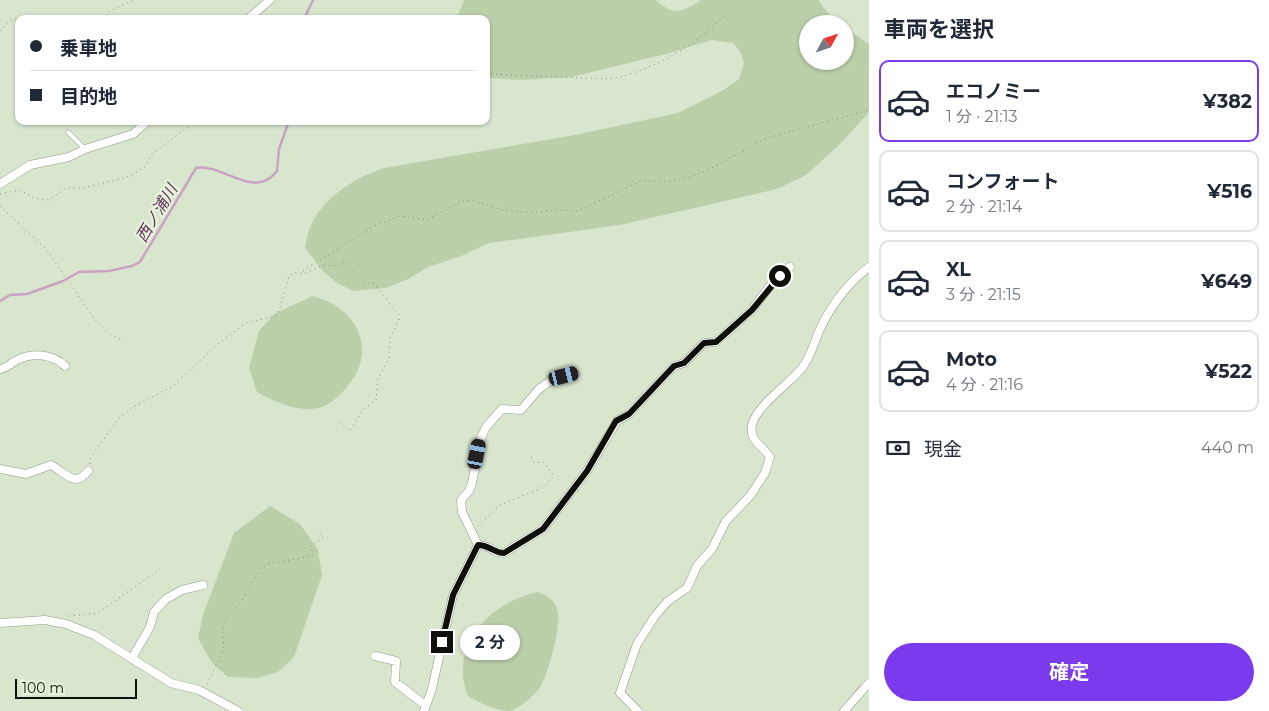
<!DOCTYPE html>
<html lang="ja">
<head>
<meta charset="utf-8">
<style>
  body { margin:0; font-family:Montserrat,"Noto Sans JP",sans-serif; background:#f6f6f7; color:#1f2937; height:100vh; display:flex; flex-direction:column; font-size:19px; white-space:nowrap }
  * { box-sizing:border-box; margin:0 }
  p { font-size:16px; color:#747a83 }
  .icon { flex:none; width:28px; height:28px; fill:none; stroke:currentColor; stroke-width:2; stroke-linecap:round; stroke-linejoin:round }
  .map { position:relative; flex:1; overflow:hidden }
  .side { display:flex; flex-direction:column; background:#fff; width:400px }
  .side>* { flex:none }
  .hud { position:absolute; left:15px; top:15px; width:475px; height:110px; border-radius:10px; box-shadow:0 1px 4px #0004; display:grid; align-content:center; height:110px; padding:0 15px; background:#fff }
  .needle { width:32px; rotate:50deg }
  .buttons { position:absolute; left:799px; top:15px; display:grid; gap:10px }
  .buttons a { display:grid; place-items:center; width:55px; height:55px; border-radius:50%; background:#fff; box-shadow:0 1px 4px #0004; font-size:25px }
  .scale { position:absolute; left:15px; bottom:12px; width:122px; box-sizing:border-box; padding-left:5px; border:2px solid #0d1109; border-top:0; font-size:14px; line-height:18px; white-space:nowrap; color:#0d1109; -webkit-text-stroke:4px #e5f3db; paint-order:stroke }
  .end { position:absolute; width:22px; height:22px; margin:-11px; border:6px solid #0d1109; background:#fff; box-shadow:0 0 0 2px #fff }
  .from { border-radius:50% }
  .bubble { position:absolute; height:35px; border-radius:18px; background:#fff; box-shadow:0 1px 4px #0004; font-size:16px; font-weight:700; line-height:35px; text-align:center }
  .car { position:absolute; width:15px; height:30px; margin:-15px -8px; border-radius:6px; box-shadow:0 0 4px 1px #0007; background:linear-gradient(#222 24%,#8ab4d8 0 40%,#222 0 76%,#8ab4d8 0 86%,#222 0) }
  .hud b { display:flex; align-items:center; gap:18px; height:48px; font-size:19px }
  .hud b+b { border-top:1px solid #e0e1e3 }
  .hud i { width:12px; height:12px; background:#1f2937 }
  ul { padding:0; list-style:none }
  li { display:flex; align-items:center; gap:15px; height:82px; margin:0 10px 8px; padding:0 5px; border:2px solid #e0e1e3; border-radius:10px }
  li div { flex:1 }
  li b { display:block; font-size:19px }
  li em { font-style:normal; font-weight:700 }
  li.current { border-color:#7c3aed }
  li>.icon { width:45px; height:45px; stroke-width:1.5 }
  h2 { padding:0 15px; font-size:22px; line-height:60px }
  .pay { display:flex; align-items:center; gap:12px; height:55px; padding:0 15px; font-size:19px }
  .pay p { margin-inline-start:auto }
  .button { display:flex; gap:10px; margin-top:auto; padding:10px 15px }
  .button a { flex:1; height:58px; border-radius:30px; background:#7c3aed; color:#fff; font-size:20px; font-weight:700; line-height:58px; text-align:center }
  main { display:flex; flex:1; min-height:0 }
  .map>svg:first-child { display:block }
  .green { fill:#bbcfab }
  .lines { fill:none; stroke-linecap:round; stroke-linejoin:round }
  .stream { stroke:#cba2c3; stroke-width:2.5 }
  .lane-casing { stroke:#8e9a84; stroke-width:5 }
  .street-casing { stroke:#8e9a84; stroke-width:9 }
  .path { stroke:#838c7b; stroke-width:1; stroke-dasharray:1 4; stroke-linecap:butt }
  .lane { stroke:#fff; stroke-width:4 }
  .street { stroke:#fff; stroke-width:8 }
  .route { stroke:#0d1109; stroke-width:6 }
  .labels { text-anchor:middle; stroke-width:4.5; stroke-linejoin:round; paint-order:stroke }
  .water-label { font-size:16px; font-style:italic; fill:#67335e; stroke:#e5f3db }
</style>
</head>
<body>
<main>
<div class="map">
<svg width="869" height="711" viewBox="0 0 869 711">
  <rect width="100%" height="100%" fill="#d8e6ce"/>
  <path class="green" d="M464 0H656C673 16 682 13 701 0H818L833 20 838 24H808V61H845V28L869 44V112L840 144 806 175 777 189 620 225 489 243 461 256 428 267 408 279 386 288 353 291 337 283 324 272 305 248C309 206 348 180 384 168L575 135 678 113 722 91 739 79 744 63 741 53 733 43 711 40 670 53 571 77 522 80 489 78 486 76V19H457Z
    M313 296C358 308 379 351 346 388 340 395 331 404 322 407 302 414 274 402 257 392L249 368 259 331 274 314Z
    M270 506 300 524 318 550 322 575 294 657 278 672 257 678 228 677 212 663 198 638 203 615 234 533Z
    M538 592C546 595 554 599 557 609 562 625 549 672 540 687 535 695 520 708 510 711 496 711 480 703 468 696 448 646 490 602 538 592Z"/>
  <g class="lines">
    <path class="stream" d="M304 19 313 0
      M0 301 10 295 27 294 63 281 79 272 109 271 132 266 140 262 196 168C223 163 254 201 277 171L279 149 289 121
      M840 711 861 686"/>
    <defs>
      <path id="lane" d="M68 132 85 149"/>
      <path id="street" d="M248 19 270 0
        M0 184 30 165 69 157 85 149 133 134 148 121
        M0 369C7 368 11 363 17 360 33 352 53 354 65 366
        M0 469 26 474 51 465C65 472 74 489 88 471
        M478 545 462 512 461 500 469 491 472 483 481 438 486 427 502 409 521 410 539 389 549 382 575 374
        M0 623 45 620 66 624 94 635 171 683 199 690 238 711
        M375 656 396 661 395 682 425 705
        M132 658 150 627 154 612 166 599 182 590 203 585
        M424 711 432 689 453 595 478 545C489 545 494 553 504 553L543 529 587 471 617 421 629 414 674 366 684 363 704 343 716 342 752 310 770 286 790 267
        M638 711 620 693 637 644 655 616 668 601 687 588 697 566 712 549 726 521 750 496 765 473 770 457C762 445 749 441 752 425 756 406 790 383 802 368 811 357 814 342 820 329 832 304 847 284 869 267
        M844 711 869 683"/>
    </defs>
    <use href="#lane" class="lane-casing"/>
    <use href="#street" class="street-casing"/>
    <path class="path" d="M102 19 109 12 132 0
      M0 31C7 23 13 16 24 19
      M486 74 609 79C659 70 707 38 739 0
      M0 194 20 190 34 198 49 200 66 188H83L131 176 146 166 151 155 182 131 192 125 207 121
      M0 206 46 249 95 320 110 334 124 341
      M303 271 372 227 400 216 427 220 460 202 471 200 503 210 534 213 555 210 578 211 641 181H670L690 177 706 171 767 138 869 110
      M90 464V459L119 418 131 408 173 386 219 343 246 323 276 316 280 308 289 276 294 273H306L324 265 336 266 345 261 364 282 374 284 399 315V320L390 338 389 359 378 379 376 400 362 411 350 431 338 420
      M478 526 500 505 544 487 554 475 543 462H533L531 455
      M69 616 98 613 160 569
      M207 684 222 653 224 646 222 633 227 617 242 601 260 569 268 564 312 556 313 553 310 546 323 538 319 532"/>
    <use href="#lane" class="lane"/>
    <use href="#street" class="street"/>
  </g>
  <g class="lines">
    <path class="route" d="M442 642 453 595 478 545C489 545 494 553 504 553L543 529 587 471 616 421 629 414 674 366 684 363 704 343 716 342 752 310 780 276"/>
  </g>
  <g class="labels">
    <g class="water-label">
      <text transform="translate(156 213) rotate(-59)" y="6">西ノ浦川</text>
    </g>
  </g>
</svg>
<div class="buttons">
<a><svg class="needle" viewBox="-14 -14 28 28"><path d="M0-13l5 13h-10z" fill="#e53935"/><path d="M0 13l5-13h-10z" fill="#747a83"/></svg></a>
</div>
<div class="scale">100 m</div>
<i class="end from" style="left:780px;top:276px"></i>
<i class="end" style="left:442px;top:642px"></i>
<div class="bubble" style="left:460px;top:625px;width:60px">2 分</div>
<i class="car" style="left:564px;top:376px;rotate:76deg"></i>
<i class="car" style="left:477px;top:454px;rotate:11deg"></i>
<div class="hud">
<b><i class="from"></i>乗車地</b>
<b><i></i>目的地</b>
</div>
</div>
<section class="side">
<h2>車両を選択</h2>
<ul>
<li class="current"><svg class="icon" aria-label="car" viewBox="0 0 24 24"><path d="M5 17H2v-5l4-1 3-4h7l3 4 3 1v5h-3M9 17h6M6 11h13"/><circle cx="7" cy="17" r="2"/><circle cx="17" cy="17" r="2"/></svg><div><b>エコノミー</b><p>1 分 · 21:13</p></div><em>¥382</em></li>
<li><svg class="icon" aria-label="car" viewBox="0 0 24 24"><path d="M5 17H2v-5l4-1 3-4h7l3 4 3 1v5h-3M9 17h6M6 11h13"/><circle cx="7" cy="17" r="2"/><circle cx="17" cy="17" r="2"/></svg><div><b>コンフォート</b><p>2 分 · 21:14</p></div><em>¥516</em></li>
<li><svg class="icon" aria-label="car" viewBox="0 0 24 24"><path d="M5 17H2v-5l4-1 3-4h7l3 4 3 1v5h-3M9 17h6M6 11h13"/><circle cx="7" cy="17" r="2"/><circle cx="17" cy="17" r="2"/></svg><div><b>XL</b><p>3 分 · 21:15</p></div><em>¥649</em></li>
<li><svg class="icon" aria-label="car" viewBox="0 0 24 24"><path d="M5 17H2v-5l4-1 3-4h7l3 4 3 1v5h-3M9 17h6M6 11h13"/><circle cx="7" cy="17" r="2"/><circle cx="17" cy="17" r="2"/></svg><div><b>Moto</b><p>4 分 · 21:16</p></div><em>¥522</em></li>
</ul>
<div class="pay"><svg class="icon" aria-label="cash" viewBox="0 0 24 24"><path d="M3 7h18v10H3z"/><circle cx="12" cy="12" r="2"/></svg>現金<p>440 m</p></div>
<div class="button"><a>確定</a></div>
</section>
</main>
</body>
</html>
